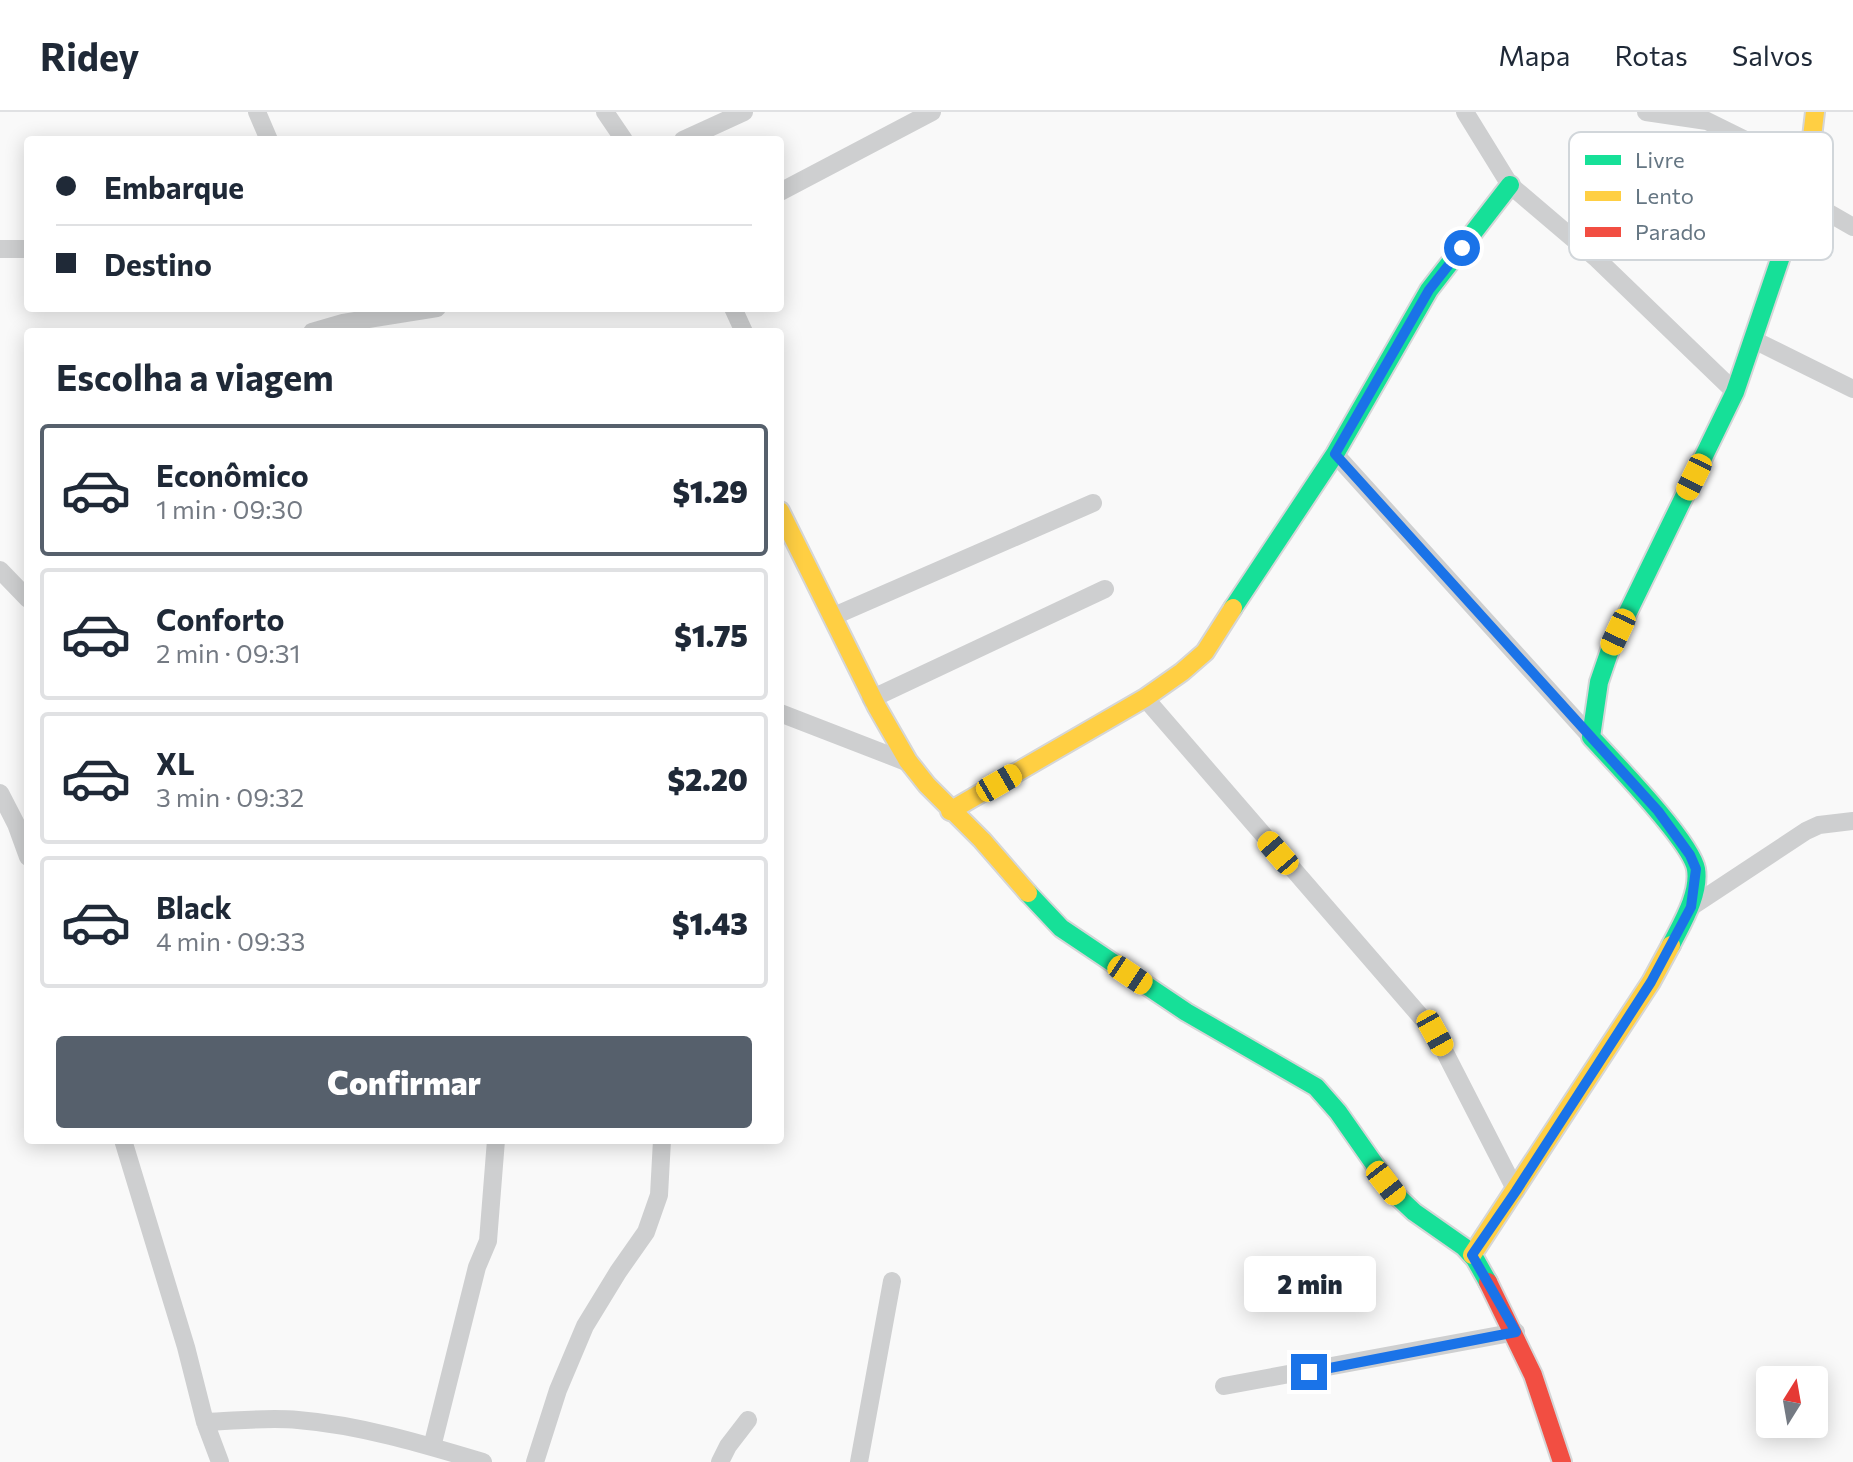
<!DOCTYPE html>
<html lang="pt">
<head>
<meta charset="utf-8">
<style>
  body { margin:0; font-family:Commissioner,sans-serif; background:#f6f6f7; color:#1f2937; height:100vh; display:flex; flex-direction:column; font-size:30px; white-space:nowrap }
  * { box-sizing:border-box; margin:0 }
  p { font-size:26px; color:#747a83 }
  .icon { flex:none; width:44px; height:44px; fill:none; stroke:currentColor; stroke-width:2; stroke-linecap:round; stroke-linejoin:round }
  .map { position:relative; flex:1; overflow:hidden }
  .side { position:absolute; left:24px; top:216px; width:760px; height:816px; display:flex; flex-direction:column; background:#fff; border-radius:8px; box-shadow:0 4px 20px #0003 }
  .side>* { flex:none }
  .top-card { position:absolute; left:24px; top:24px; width:760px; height:176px; border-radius:8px; box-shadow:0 4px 20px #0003; display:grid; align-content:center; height:176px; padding:0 32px; background:#fff }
  .needle { width:52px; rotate:11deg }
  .tools { position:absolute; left:1756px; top:1254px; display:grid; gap:16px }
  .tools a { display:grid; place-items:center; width:72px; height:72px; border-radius:8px; background:#fff; box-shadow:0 4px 20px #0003; font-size:40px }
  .end { position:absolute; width:36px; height:36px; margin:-18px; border:10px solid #1a73e8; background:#fff; box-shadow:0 0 0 4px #fff }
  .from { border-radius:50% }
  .bubble { position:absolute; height:56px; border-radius:8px; background:#fff; box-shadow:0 4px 20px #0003; font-size:26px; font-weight:800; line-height:56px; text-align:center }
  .car { position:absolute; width:24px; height:48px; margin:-24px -12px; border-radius:10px; box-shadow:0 0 6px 2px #0007; background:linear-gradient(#f5c518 24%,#345 0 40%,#f5c518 0 76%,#345 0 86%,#f5c518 0) }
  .top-card b { display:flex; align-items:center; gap:28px; height:76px; font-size:30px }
  .top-card b+b { border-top:2px solid #e0e1e3 }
  .top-card i { width:20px; height:20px; background:#1f2937 }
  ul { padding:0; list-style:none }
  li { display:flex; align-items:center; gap:24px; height:132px; margin:0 16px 12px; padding:0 16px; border:4px solid #e0e1e3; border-radius:8px }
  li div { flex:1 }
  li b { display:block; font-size:30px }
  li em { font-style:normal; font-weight:800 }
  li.active { border-color:#56606c }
  li>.icon { width:72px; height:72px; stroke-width:1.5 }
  h2 { padding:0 32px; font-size:36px; line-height:96px }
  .primary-button { display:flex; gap:16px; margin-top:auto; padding:16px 32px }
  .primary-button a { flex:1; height:92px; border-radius:8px; background:#56606c; color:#fff; font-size:32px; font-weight:800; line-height:92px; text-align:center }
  header { display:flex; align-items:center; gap:48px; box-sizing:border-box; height:112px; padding:0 40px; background:#fff; border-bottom:2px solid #e0e1e3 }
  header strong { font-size:38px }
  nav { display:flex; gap:44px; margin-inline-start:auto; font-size:28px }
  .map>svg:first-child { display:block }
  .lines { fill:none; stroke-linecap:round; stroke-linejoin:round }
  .fast-casing { stroke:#d5d6d7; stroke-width:22 }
  .slow-casing { stroke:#d5d6d7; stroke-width:22 }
  .jam-casing { stroke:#d5d6d7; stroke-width:22 }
  .street { stroke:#cecfd0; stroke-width:18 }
  .fast { stroke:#16e098; stroke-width:18 }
  .slow { stroke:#ffcf43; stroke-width:18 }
  .jam { stroke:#f24e42; stroke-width:18 }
  .route { stroke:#1a73e8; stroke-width:10 }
  .key { fill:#fff; stroke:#d1d6da; stroke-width:2 }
  .key-label { font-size:22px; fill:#657683 }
</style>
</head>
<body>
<header>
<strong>Ridey</strong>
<nav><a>Mapa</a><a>Rotas</a><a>Salvos</a></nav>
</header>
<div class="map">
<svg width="1853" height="1350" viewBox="0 0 1853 1350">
  <rect width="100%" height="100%" fill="#f9f9f9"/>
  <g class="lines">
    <defs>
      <path id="fast" d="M1233 496 1335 342 1429 178 1510 73
        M1028 781 1061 816 1186 900 1316 975 1338 1000 1396 1083 1414 1100 1464 1135 1475 1147 1488 1170
        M1671 833C1682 811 1700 782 1696 757 1691 729 1613 649 1591 625L1599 570 1611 535 1735 280 1795 103"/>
      <path id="slow" d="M1795 103 1808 59 1815 0
        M780 399 877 595 908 649 927 673 982 728 1028 781
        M950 699 1145 586 1182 560 1205 540 1233 496
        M1472 1143 1651 870 1671 833"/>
      <path id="jam" d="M1488 1170 1533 1263 1562 1350"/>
    </defs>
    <use href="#fast" class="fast-casing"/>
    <use href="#slow" class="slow-casing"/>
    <use href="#jam" class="jam-casing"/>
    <path class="street" d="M257 0 269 28
      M605 0 624 28
      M1465 0 1510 73 1597 147 1735 280
      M1646 0 1707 9 1808 59
      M683 28 744 0
      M780 80 932 0
      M1801 85 1853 115
      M0 137H28
      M733 196 744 220
      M312 220 343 211 437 196
      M1754 228 1853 277
      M1335 342 1591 625
      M0 458 28 487
      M834 504 1093 391
      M1145 586 1435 921 1516 1079
      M871 587 1105 477
      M780 601 909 651
      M0 681 16 712 28 745
      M1691 795 1806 719 1819 713 1853 709
      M123 1028 186 1235 205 1310 220 1350
      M1224 1274 1516 1220
      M205 1310C236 1309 267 1305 298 1308 360 1313 423 1332 483 1350
      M432 1335 477 1155 488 1129 496 1028
      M535 1350 558 1278 585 1214 618 1160 646 1120 659 1083 662 1028
      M720 1350 728 1334 748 1308
      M859 1350 892 1169"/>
    <use href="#fast" class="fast"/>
    <use href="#slow" class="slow"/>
    <use href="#jam" class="jam"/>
  </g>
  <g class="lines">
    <path class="route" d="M1309 1260 1516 1220 1472 1143 1516 1079 1651 870 1691 795 1696 757 1690 743 1658 699 1335 342 1429 178 1462 136"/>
  </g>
  <rect x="1569" y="20" width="264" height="128" rx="12" class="key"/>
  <rect x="1585" y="43" width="36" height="10" fill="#16e098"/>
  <rect x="1585" y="79" width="36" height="10" fill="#ffcf43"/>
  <rect x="1585" y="115" width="36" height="10" fill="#f24e42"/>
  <g class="key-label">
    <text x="1635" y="56">Livre</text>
    <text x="1635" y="92">Lento</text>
    <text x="1635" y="128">Parado</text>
  </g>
</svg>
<div class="tools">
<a><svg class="needle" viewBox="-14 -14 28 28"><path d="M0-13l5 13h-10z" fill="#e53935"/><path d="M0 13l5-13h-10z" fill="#747a83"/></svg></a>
</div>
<i class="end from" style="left:1462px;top:136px"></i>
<i class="end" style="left:1309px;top:1260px"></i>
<div class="bubble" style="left:1244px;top:1144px;width:132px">2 min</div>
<i class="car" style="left:1694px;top:365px;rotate:206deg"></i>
<i class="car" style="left:1618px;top:520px;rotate:205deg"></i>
<i class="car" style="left:999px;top:671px;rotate:60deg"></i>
<i class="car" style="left:1278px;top:741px;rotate:319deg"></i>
<i class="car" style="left:1130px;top:863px;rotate:124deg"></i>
<i class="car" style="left:1435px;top:921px;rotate:151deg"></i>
<i class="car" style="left:1386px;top:1071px;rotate:142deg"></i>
<div class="top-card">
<b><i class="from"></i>Embarque</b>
<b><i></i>Destino</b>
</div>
<section class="side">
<h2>Escolha a viagem</h2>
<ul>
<li class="active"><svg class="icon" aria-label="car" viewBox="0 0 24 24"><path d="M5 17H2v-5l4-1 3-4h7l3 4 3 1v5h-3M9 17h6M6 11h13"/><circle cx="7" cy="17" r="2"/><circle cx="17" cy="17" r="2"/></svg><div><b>Econômico</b><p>1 min · 09:30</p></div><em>$1.29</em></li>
<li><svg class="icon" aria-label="car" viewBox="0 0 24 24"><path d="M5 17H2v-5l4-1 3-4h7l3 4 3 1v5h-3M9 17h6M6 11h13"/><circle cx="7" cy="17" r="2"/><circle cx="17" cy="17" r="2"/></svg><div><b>Conforto</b><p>2 min · 09:31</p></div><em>$1.75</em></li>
<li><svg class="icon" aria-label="car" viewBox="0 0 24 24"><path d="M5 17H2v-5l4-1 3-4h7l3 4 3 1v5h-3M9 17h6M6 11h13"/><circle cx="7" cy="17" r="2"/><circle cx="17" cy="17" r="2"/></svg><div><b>XL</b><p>3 min · 09:32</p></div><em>$2.20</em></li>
<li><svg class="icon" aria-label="car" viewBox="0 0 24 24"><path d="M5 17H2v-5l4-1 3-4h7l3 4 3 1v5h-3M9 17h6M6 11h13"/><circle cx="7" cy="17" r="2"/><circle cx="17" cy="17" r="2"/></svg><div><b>Black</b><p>4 min · 09:33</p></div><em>$1.43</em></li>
</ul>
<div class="primary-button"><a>Confirmar</a></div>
</section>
</div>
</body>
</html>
